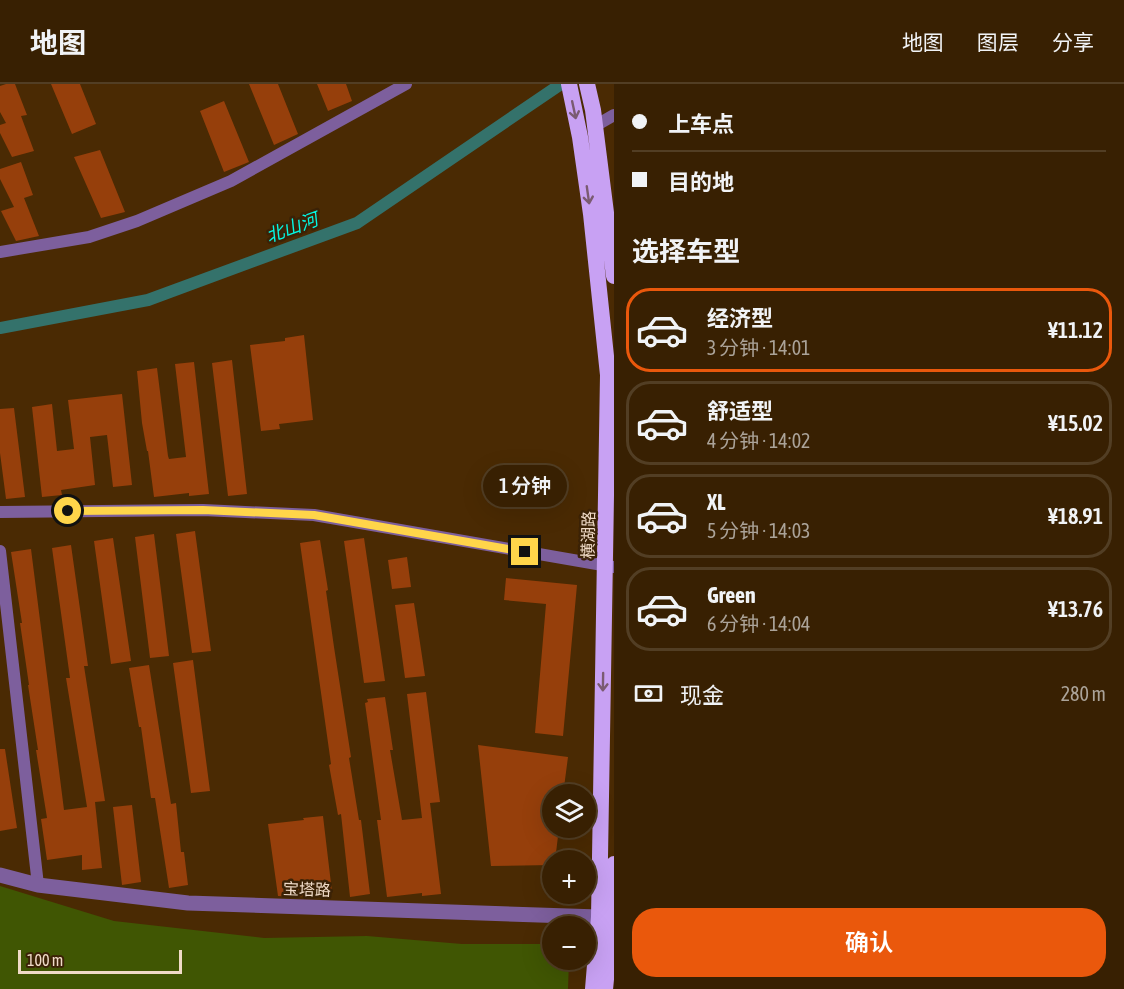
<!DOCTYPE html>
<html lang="zh">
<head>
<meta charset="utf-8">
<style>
  body { margin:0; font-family:"Asap Condensed","Noto Sans SC",sans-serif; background:#432d11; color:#f1f3f6; height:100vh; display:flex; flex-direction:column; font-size:22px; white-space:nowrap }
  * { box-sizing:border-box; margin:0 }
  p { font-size:20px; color:#aba399 }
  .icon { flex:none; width:33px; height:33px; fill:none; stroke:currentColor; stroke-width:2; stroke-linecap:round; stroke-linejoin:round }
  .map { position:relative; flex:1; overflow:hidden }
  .side { display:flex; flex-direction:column; background:#382002; width:510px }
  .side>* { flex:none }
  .top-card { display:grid; align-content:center; height:132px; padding:0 18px; background:#382002 }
  .controls { position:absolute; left:542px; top:700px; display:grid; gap:12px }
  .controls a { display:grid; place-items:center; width:54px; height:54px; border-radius:50%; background:#382002; box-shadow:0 6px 24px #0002,0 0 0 2px #523e24; font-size:30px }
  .scale { position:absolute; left:18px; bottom:15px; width:164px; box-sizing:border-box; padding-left:6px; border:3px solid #f0dbc8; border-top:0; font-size:16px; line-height:21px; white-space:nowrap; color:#f0dbc8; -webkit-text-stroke:4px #3b2206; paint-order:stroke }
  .end { position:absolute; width:27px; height:27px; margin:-14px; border:8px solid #ffd54a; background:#111; box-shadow:0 0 0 3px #111 }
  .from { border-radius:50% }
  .bubble { position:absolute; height:42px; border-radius:21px; background:#382002; box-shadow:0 6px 24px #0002,0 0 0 2px #523e24; font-size:20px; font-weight:600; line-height:42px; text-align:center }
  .top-card b { display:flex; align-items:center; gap:21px; height:57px; font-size:22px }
  .top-card b+b { border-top:2px solid #523e24 }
  .top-card i { width:15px; height:15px; background:#f1f3f6 }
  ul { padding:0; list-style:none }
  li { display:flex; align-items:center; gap:18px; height:84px; margin:0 12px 9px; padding:0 6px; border:3px solid #523e24; border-radius:24px }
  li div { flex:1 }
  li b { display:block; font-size:22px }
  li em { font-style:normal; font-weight:600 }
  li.on { border-color:#ea580c }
  li>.icon { width:54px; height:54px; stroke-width:1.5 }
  h2 { padding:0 18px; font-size:27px; line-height:72px }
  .pay { display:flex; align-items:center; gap:15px; height:66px; padding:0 18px; font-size:22px }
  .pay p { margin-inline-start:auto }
  .primary-button { display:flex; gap:12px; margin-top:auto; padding:12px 18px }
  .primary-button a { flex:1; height:69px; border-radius:24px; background:#ea580c; color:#fff; font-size:24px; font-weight:600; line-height:69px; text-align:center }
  header { display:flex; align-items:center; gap:36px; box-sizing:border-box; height:84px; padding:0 30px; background:#382002; border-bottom:2px solid #523e24 }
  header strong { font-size:28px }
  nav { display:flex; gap:33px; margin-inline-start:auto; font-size:21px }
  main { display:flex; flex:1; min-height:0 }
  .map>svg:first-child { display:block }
  .green { fill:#405603 }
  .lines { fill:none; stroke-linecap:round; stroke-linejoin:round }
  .canal { stroke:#34726b; stroke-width:12 }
  .building { fill:#963f0b }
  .minor { stroke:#7d5f9d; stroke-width:12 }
  .tertiary { stroke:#7d5f9d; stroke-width:15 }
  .trunk { stroke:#c8a1f3; stroke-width:16 }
  .oneway { stroke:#7a5b71 }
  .route { stroke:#ffd54a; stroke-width:8 }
  .labels { text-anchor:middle; stroke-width:5; stroke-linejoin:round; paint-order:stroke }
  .street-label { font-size:16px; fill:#f0dbc8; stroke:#3b2206 }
  .water-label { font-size:18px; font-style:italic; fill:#04f7e4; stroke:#3b2206 }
</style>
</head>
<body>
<header>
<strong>地图</strong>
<nav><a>地图</a><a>图层</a><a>分享</a></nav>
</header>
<main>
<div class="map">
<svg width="614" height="905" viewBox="0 0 614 905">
  <rect width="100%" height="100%" fill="#4a2a03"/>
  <path class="green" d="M0 802 114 837 264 854 367 852 462 860H552V876H569L568 905H0Z"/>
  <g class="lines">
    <path class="canal" d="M0 244 148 216 357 139 561 0"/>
  </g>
  <path class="building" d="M6 0H15L27 31 21 32 34 67 12 73 0 49V41L6 39 0 28V2Z
    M51 0H80L96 40 72 50Z
    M249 0H278L298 50 274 61Z
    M317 0H346L352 17 328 27Z
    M224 17 249 78 224 88 200 27Z
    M100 66 125 128 101 134 74 73Z
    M21 78 33 111 24 114 39 152 16 157 1 127 14 123 0 95V85Z
    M304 251 313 336 279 340 280 345 261 347 250 261 285 257V254Z
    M232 276 247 410 228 412 212 279Z
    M194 278 209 410 189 412V409L154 413 148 367H147L142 339 137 287 157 284 168 372 169 375 186 373 175 280Z
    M122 310 132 401 113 403 107 351 90 353 95 401 61 406 62 411 42 413 32 323 52 320 57 367 74 365 68 316Z
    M14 324 25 413 6 415 0 369V325Z
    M195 447 211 567 192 569 176 450Z
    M154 450 169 572 150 574 135 453Z
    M113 454 131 577 111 580 94 457Z
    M364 454 385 597 364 599 344 457Z
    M320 456 328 506 326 507 334 563 351 673 349 674 359 736H361L370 810 350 813 341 730 338 731 329 681 331 680 300 459Z
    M71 461 88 582H84L105 717 95 718 102 784 82 786V771L47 776 41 735 47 734 36 666H38L28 601H29L20 539H22L11 468 31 465 64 726 87 723 66 594H70L52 464Z
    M407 473 411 503 392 505 388 476Z
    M506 494 577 501 563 652 535 649 546 520 504 516Z
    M414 519 425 592 405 594 395 521Z
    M193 576 210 707 191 709 173 579Z
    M149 581 171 720 176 719 181 768H184L188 801 169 804 155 714H151L141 643H139L129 584Z
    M426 608 440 718 430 719 441 810 422 812V809L387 813 377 736H381L365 619 368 618 367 615 385 613 393 666H390L402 736 422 734 407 610Z
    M478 661 568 673 563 711H552V744H559L555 777H552V781L491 782Z
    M0 665H5L17 744 0 747Z
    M132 721 141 798 122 801 113 723Z
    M323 732 332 808 296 813 278 812 268 740 304 736 303 734Z"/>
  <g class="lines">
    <path class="minor" d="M595 42 614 31
      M0 168 89 153 137 137 231 97 406 0
      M0 428 203 426 314 431 614 483
      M0 467 38 801"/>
    <path class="tertiary" d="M0 791 38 801 188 819 599 833 611 835"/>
    <path class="trunk" d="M569 0 580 53 591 130 608 291 599 833 593 905
      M587 0 593 26 614 192
      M605 905 612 835 614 780"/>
  </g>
  <defs><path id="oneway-shaft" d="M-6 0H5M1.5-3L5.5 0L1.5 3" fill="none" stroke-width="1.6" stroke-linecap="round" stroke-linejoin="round" transform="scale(1.5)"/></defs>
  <g class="oneway">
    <use href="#oneway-shaft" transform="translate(574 26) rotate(78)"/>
    <use href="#oneway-shaft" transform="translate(588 111) rotate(82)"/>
    <use href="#oneway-shaft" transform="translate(603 598) rotate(91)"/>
  </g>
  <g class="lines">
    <path class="route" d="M68 427 203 426 314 431 525 468"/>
  </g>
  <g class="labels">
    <g class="street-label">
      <text transform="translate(588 451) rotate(-89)" y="6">横湖路</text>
      <text transform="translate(307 805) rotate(2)" y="6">宝塔路</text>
    </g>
    <g class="water-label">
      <text transform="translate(292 144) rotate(-20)" y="6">北山河</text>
    </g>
  </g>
</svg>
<div class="controls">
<a><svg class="icon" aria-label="layers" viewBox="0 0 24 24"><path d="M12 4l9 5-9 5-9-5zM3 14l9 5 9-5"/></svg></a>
<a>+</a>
<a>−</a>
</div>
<div class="scale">100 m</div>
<i class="end from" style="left:68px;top:427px"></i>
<i class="end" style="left:525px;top:468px"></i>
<div class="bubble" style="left:483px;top:381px;width:84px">1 分钟</div>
</div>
<section class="side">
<div class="top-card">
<b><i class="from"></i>上车点</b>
<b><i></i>目的地</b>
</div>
<h2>选择车型</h2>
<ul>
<li class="on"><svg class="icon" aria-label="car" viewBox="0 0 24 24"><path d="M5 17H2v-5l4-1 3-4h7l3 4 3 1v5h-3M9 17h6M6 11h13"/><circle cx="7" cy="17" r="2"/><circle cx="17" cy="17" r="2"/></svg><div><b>经济型</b><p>3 分钟 · 14:01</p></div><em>¥11.12</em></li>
<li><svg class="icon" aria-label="car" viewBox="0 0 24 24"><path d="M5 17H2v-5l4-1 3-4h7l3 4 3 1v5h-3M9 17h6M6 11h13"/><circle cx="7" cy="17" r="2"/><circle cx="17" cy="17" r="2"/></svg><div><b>舒适型</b><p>4 分钟 · 14:02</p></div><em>¥15.02</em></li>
<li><svg class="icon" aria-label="car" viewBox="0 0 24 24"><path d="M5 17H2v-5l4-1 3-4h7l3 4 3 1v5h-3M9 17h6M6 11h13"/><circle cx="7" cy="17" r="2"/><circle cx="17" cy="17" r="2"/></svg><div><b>XL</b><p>5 分钟 · 14:03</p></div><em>¥18.91</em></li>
<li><svg class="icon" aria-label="car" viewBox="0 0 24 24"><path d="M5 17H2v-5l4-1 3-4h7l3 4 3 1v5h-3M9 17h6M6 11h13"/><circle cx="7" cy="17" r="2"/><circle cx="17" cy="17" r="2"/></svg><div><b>Green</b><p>6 分钟 · 14:04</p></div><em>¥13.76</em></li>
</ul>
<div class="pay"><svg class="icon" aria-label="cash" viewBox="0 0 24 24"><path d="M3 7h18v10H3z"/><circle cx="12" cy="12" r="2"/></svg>现金<p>280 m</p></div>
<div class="primary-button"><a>确认</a></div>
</section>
</main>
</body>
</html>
